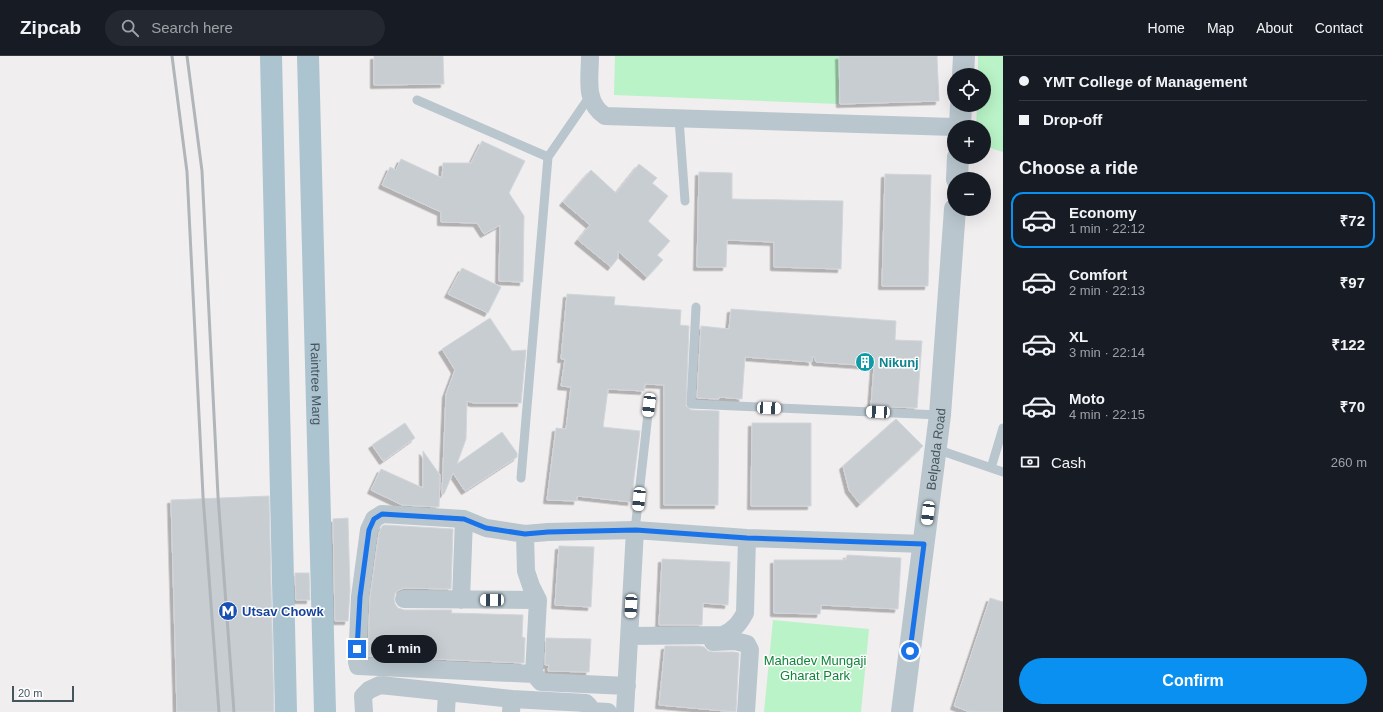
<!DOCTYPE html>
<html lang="en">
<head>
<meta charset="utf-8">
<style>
  body { margin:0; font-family:Helvetica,sans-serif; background:#242831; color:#f1f3f6; height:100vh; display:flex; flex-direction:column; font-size:15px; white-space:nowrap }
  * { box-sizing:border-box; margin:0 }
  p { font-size:13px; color:#9ea1a6 }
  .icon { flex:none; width:22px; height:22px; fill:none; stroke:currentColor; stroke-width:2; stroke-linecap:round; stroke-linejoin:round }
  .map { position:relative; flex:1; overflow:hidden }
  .panel { display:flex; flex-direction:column; background:#171b24; width:380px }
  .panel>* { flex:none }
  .hud { display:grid; align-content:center; height:88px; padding:0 16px; background:#171b24 }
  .tools { position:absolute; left:947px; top:12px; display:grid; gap:8px }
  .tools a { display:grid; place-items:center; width:44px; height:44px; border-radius:50%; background:#171b24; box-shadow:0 4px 16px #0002; font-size:20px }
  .scale { position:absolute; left:12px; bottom:10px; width:62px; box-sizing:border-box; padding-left:4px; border:2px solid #45555e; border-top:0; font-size:11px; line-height:14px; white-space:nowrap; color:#45555e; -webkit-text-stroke:3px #fff; paint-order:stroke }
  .end { position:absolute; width:18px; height:18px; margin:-9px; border:5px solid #1a73e8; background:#fff; box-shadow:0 0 0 2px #fff }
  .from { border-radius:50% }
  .bubble { position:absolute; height:28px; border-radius:14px; background:#171b24; box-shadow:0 4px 16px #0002; font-size:13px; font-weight:700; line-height:28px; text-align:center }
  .car { position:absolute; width:12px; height:24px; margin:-12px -6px; border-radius:5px; box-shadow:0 0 3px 1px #0007; background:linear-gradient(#fff 24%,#345 0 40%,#fff 0 76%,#345 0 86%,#fff 0) }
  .hud b { display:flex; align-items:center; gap:14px; height:38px; font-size:15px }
  .hud b+b { border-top:1px solid #363941 }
  .hud i { width:10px; height:10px; background:#f1f3f6 }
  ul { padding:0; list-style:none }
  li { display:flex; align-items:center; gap:12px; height:56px; margin:0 8px 6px; padding:0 8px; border:2px solid transparent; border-radius:12px }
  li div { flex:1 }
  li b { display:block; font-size:15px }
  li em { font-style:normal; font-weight:700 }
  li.selected { border-color:#0a90f0 }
  li>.icon { width:36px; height:36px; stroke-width:1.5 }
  h2 { padding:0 16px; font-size:18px; line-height:48px }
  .pay { display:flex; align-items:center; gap:10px; height:44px; padding:0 16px; font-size:15px }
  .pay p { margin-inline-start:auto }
  .primary-button { display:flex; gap:8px; margin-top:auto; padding:8px 16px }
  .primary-button a { flex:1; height:46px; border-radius:24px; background:#0a90f0; color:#fff; font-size:16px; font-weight:700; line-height:46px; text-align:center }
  header { display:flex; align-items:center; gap:24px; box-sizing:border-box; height:56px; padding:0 20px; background:#171b24; border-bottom:1px solid #363941 }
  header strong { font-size:19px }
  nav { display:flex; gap:22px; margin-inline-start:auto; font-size:14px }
  .search { width:280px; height:36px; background:#242831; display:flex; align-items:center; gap:10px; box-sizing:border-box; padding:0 14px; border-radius:22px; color:#9ea1a6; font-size:15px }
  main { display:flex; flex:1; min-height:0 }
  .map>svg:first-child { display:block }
  .green { fill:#b9f3c7 }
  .building { fill:#c8cdd2; stroke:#d2d6db; filter:url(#shadow) }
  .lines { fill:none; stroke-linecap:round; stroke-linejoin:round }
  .service { stroke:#b9c6cd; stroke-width:9 }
  .minor { stroke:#b9c6cd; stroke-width:18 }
  .tertiary { stroke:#b9c6cd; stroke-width:22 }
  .primary { stroke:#acc3d0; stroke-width:22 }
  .rail { stroke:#b0b5b9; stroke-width:3 }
  .route { stroke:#1a73e8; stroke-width:5 }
  .labels { text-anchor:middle; stroke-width:3; stroke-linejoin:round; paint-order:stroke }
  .culture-label { font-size:13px; font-weight:bold; fill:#0d838f; stroke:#fff; text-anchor:start }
  .street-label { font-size:13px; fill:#45555e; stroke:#fff }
  .transit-label { font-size:13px; font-weight:bold; fill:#164399; stroke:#fff; text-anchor:start }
  .park-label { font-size:13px; fill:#0f8539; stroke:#fff }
</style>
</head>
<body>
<header>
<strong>Zipcab</strong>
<div class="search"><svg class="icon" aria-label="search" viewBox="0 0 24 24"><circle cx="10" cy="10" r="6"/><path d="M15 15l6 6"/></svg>Search here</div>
<nav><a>Home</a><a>Map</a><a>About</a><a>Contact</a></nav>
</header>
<main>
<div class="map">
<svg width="1003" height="656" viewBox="0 0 1003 656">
  <defs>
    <filter id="shadow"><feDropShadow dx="-3.5" dy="3.5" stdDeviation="0" flood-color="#0004"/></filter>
  </defs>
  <rect width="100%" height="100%" fill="#f1eeef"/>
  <path class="green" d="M615 0H840L838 48 614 39Z
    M978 0H1003V96L984 90V71H976L977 49H984V19H978Z
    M773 564 869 573 861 656H764Z"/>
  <path class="building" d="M374 0H443L444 28 374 29Z
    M839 0H937L939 45 840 48Z
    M482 85 525 105 509 137 524 160 523 226 499 225 500 169 484 178 477 167 441 166V156L382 129 390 111 396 114 401 103 442 122 443 107H471Z
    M639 108 657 122 652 127 668 140 648 165 670 185 657 199 663 204 647 221 618 195V202L611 211 578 184 590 169 563 146 591 114 616 137Z
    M699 116 732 117V143L843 145 841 213 774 211V186L727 184 726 211H697Z
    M885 118 931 119 928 230H882Z
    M462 212 501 231 488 257 448 238Z
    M567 238 615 241 614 249 681 254 680 269 689 270 686 350 691 354 719 355 718 449H664V329L645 328 644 335 608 333 603 371 640 375 631 446 577 440V445L547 444 556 372 566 373 571 331 561 330 565 303H561Z
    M731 253 896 265 895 284 922 285 917 352 871 350 874 310 816 306 814 301H812V306L745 301 742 343 719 341V343L697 342 701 270 729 273Z
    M490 262 512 295 526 294 521 347H474L467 345 466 383 457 408 502 376 517 397V401L465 435 453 417 444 438H442L446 338 455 314 442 293Z
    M896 363 923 390 860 448 849 434 843 410Z
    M405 367 415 382 383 405 372 389Z
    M752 367H811V450H751Z
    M423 395 440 419 439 451 402 449 371 434 381 413 423 432Z
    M269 440 274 656H177L171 444Z
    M348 462 350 534 348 565H335L333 463Z
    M385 469 453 473 451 533 404 532 399 534 395 537 394 543 395 548 398 552 404 554H452L451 557 523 559 522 581 525 582 524 607 368 600 370 542 379 477 382 470Z
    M559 490 594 491 591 551 555 549Z
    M847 499 901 502 898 553 821 549 820 558 774 557V504H846Z
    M662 503 730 506 728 549 703 547 702 569H659Z
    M295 517H309L310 544H296Z
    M990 542 1003 546V656H970L954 650Z
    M546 582 591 583 589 616 548 615 549 609H545Z
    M665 590H700L704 591 708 595 713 596H734L739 597 736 656 659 649Z"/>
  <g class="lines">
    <path class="service" d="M417 44 548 101
      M679 63 685 145
      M696 251 691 348 940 359
      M936 393 1003 416
      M991 412 1003 372
      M521 422 548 101 590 40
      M635 474 649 349"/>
    <path class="minor" d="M590 0C590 22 584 46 605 60L954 71
      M525 478 526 515 531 530 538 544 534 618 541 626 627 630
      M404 543 538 544
      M461 544 464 463
      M630 580 723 579C734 574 739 568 745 557L747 482
      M713 586 735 585 747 588 750 594 746 656
      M534 618 358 610 357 606 360 541 369 474 374 463 382 458 464 463 486 472 525 478 548 476 635 474 747 482 924 488
      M590 655 608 656
      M364 656 363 640 369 634 380 629 512 643
      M446 656 447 636
      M511 656 512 643 586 647 589 650 590 656
      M625 656 635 474"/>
    <g class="tertiary">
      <path d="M963 19 964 0"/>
      <path d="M960 71 961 49"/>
      <path d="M957 123 958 101"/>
      <path id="s1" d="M902 656 940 359 955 153"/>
    </g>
    <g class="primary">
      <path d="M271 0 286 656"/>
      <path id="s2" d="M308 0 325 656"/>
    </g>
    <path class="rail" d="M172 0 187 116 203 440 219 656
      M187 0 202 115 218 440 234 656"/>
  </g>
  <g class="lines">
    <path class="route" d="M357 593 360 541 369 474 374 463 382 458 464 463 486 472 525 478 548 476 636 474 747 482 924 488 910 595"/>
  </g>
  <defs>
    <symbol id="building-disc" viewBox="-11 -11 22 22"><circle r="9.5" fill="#0f9aa8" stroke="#fff"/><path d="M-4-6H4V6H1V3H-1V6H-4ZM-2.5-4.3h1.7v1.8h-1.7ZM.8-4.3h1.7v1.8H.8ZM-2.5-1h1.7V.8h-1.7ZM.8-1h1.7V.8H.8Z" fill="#fff"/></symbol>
    <symbol id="metro-disc" viewBox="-11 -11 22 22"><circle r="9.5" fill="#1a4fb4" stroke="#fff"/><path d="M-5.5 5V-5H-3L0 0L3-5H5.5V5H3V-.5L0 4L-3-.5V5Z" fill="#fff"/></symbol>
  </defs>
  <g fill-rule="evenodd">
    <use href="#building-disc" x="854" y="295" width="22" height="22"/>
    <use href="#metro-disc" x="217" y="544" width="22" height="22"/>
  </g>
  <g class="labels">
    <g class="culture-label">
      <text x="879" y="311">Nikunj</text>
    </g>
    <g class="street-label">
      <text dy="5" stroke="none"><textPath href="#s2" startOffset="328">Raintree Marg</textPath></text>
      <text dy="5" stroke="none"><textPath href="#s1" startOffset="265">Belpada Road</textPath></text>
    </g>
    <g class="transit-label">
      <text x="242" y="560">Utsav Chowk</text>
    </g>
    <g class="park-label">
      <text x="815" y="609">Mahadev Mungaji<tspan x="815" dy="15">Gharat Park</tspan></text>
    </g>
  </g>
</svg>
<div class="tools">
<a><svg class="icon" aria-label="locate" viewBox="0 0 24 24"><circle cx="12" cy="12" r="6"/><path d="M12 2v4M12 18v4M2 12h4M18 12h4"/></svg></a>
<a>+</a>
<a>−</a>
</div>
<div class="scale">20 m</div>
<i class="end from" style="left:910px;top:595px"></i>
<i class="end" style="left:357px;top:593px"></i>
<div class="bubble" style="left:371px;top:579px;width:66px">1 min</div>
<i class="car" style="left:649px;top:349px;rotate:187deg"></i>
<i class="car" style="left:769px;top:352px;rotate:93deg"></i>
<i class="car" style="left:878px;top:356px;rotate:273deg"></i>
<i class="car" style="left:639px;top:443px;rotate:186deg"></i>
<i class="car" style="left:928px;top:457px;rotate:187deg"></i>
<i class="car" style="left:492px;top:544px;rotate:270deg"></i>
<i class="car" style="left:631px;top:550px;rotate:183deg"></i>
</div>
<section class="panel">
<div class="hud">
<b><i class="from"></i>YMT College of Management</b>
<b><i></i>Drop-off</b>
</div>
<h2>Choose a ride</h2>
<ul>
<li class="selected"><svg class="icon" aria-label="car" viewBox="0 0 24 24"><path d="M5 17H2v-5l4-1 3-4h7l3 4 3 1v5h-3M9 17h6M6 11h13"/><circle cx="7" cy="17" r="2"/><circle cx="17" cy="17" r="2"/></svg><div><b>Economy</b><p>1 min · 22:12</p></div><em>₹72</em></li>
<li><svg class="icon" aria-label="car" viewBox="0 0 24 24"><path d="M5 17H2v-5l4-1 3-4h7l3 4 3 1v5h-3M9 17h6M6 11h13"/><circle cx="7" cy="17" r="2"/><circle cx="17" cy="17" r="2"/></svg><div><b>Comfort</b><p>2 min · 22:13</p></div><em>₹97</em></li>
<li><svg class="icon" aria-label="car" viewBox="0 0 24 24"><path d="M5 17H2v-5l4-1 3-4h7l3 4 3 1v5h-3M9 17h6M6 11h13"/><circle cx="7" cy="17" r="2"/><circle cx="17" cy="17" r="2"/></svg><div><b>XL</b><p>3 min · 22:14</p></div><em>₹122</em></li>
<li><svg class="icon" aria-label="car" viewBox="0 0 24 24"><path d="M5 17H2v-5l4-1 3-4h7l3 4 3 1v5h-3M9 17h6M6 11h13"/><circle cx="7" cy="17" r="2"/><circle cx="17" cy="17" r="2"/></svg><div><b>Moto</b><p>4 min · 22:15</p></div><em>₹70</em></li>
</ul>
<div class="pay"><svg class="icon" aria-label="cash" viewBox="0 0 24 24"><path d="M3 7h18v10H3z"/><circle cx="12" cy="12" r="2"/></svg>Cash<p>260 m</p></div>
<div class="primary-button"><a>Confirm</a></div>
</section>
</main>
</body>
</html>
